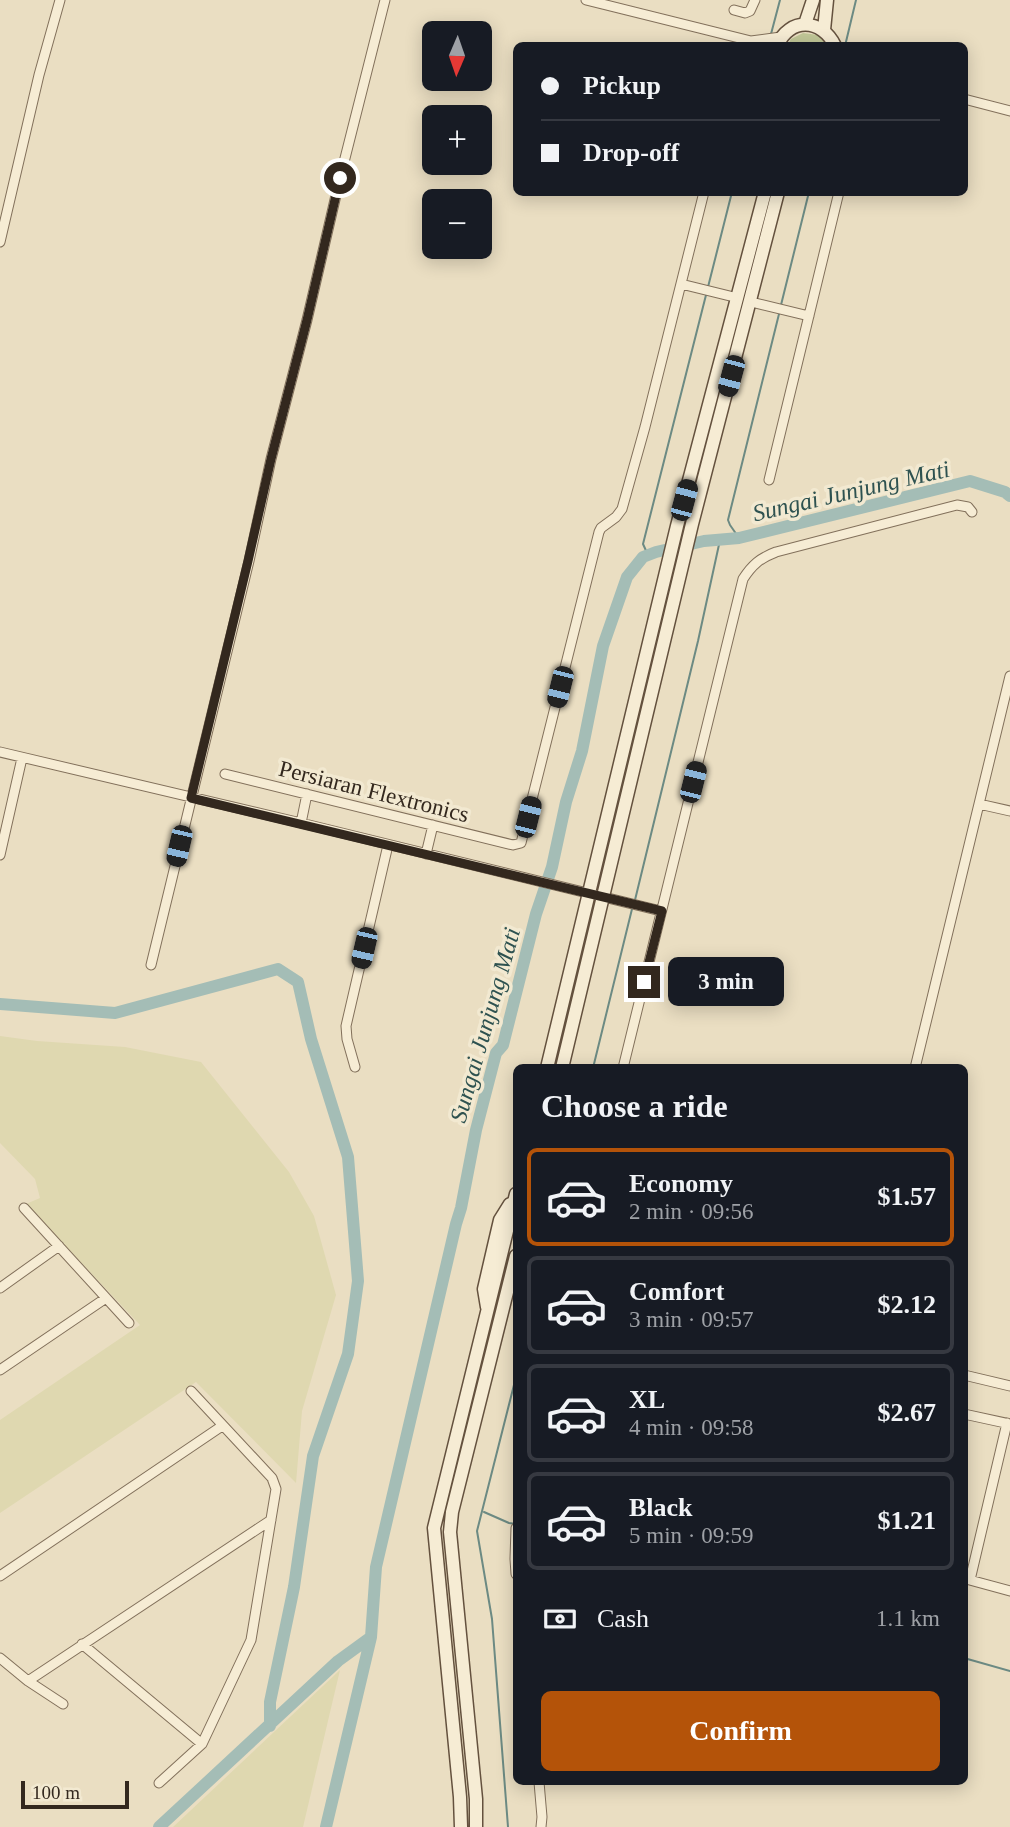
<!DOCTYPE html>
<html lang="en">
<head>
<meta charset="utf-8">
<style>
  body { margin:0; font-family:Georgia,serif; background:#242831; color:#f1f3f6; height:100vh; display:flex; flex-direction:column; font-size:26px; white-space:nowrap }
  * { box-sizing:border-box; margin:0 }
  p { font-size:23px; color:#9ea1a6 }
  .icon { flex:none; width:38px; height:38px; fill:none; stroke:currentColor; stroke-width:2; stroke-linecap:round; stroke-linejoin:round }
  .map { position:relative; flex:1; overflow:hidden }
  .panel { position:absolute; left:513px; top:1064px; width:455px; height:721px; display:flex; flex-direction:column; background:#171b24; border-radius:10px; box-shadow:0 4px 18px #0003 }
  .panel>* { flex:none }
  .top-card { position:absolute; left:513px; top:42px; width:455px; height:154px; border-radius:10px; box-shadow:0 4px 18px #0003; display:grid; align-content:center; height:154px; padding:0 28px; background:#171b24 }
  .needle { width:46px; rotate:182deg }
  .controls { position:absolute; left:422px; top:21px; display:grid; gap:14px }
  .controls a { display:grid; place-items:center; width:70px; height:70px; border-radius:10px; background:#171b24; box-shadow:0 4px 18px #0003; font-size:35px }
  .scale { position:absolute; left:21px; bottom:18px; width:108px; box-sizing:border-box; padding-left:7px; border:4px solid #33281e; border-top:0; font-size:19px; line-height:24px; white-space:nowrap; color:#33281e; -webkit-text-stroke:5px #f2e9d1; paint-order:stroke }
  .end { position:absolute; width:32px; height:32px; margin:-16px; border:9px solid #33281e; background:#fff; box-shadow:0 0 0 4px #fff }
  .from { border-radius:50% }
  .bubble { position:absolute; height:49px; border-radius:10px; background:#171b24; box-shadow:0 4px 18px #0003; font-size:23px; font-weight:700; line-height:49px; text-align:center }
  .car { position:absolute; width:21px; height:42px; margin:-21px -10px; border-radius:9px; box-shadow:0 0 5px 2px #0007; background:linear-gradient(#222 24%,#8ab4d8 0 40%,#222 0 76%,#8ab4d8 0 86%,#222 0) }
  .top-card b { display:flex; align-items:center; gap:24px; height:66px; font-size:26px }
  .top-card b+b { border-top:2px solid #363941 }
  .top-card i { width:18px; height:18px; background:#f1f3f6 }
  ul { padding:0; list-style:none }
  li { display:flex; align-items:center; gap:21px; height:98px; margin:0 14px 10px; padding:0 14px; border:4px solid #363941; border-radius:10px }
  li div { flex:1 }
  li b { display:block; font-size:26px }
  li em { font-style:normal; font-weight:700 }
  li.current { border-color:#b45309 }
  li>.icon { width:63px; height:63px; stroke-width:1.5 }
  h2 { padding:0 28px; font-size:32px; line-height:84px }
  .pay { display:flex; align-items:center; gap:18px; height:77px; padding:0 28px; font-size:26px }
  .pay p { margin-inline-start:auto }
  .button { display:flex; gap:14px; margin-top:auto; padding:14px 28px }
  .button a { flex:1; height:80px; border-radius:10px; background:#b45309; color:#fff; font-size:28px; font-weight:700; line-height:80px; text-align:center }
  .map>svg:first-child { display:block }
  .farmland { fill:#dfd8b0 }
  .green { fill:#c1c797 }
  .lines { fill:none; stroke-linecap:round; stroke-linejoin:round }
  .stream { stroke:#6c8a83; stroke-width:2 }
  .river { stroke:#a4bdb6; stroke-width:12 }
  .street-casing { stroke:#82705b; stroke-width:11 }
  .secondary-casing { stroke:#64513e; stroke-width:15 }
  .street { stroke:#f6ecd4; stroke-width:9 }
  .secondary { stroke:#f6ecd4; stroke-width:12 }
  .route { stroke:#33281e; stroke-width:9 }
  .labels { text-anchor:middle; stroke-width:7; stroke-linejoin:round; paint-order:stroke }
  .street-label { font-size:23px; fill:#33281e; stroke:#f2e9d1 }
  .water-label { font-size:24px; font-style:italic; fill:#2e5250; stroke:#f2e9d1 }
</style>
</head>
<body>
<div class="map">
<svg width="1010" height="1827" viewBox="0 0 1010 1827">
  <rect width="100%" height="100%" fill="#eadec2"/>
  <path class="farmland" d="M0 1036 37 1041 125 1047 201 1062 289 1172 314 1216 336 1295 302 1411 296 1483 196 1382 0 1513V1420L140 1325 26 1204 40 1198 35 1179 0 1143Z
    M340 1670 303 1827H173Z"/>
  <path class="green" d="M803 33 818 35 827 45 787 46 791 39Z"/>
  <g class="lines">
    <path class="stream" d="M771 34 780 0
      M845 46 856 0
      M708 287 732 192
      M781 305 809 192
      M739 538 730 525 728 520 779 314
      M648 555 643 544 706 295
      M635 900 698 641 720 540
      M593 1068 632 909
      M484 1512 509 1523 516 1524
      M964 1658 1010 1671
      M508 1827 492 1619 477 1531 516 1377"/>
    <path class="river" d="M0 1004 115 1013 278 969 298 982 311 1039 348 1157 358 1281 348 1354 313 1456 294 1587 270 1702V1726
      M159 1827 338 1661 371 1637
      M326 1827 371 1637 376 1567 456 1224 461 1208 476 1130 496 1053 503 1045 536 914 552 867 566 802 582 751 603 646 627 577 643 557 656 552 704 541 739 538 970 481 1005 492 1010 496"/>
    <defs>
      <path id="street" d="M586 0 751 41 781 37
        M734 10 745 13 750 11 755 0
        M964 99 1010 111
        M0 242 39 75 60 0
        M681 284 738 298
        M751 302 809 316
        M769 480 839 192
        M0 752 301 823 661 911
        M225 774 513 845 521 843 599 532 601 528 616 517 622 509 645 427 704 192
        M979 804 1010 811
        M301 823 307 794
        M426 854 433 825
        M0 855 22 758
        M151 965 249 561 271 459 307 320 340 178 385 0
        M355 1067 347 1039 346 1026 388 845
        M623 1068 743 579C752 565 760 558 776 552L957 505 968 507 972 512
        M915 1068 1010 676
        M24 1208 129 1323
        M0 1288 59 1246
        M0 1370 106 1298
        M964 1375 1010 1386
        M964 1414 1010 1424
        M516 1528 515 1559 516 1574
        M0 1576 222 1426
        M966 1579 1010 1591
        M970 1580 1007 1423
        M82 1644 202 1744
        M0 1658 28 1681 63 1704
        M28 1681 271 1520
        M539 1782 542 1817 541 1827
        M159 1783 202 1744 251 1640 276 1489 272 1478 191 1391"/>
      <path id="secondary" d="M805 24 813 0
        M824 30 827 0
        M777 46C789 17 822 18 835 46
        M547 1068 677 526 765 192
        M562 1068 692 524 778 192
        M487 1307 484 1289 493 1250 500 1220 510 1204
        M461 1827 460 1797 434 1528 516 1194
        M476 1827V1799L450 1532 452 1512 516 1256"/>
    </defs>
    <use href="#street" class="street-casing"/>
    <use href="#secondary" class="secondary-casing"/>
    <use href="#street" class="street"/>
    <use href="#secondary" class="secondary"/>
  </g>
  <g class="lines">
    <path class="route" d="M340 178 307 320 271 459 248 561 191 798 662 911 644 982"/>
  </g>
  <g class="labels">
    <g class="street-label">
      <text transform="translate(374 791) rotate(14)" y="8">Persiaran Flextronics</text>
    </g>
    <g class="water-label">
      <text transform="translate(851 491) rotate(-13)" y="8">Sungai Junjung Mati</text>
      <text transform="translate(485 1025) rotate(-74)" y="8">Sungai Junjung Mati</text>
    </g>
  </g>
</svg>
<div class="controls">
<a><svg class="needle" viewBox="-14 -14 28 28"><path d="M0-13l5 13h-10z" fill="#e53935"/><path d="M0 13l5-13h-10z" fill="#9ea1a6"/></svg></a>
<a>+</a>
<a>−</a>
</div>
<div class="scale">100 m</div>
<i class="end from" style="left:340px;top:178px"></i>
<i class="end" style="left:644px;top:982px"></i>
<div class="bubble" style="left:668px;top:957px;width:116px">3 min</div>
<i class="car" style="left:731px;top:376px;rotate:195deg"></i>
<i class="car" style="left:684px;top:500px;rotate:15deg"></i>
<i class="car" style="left:560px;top:687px;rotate:194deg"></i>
<i class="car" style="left:693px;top:782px;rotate:14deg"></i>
<i class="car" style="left:528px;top:817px;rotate:14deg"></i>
<i class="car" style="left:179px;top:846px;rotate:193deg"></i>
<i class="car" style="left:364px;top:948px;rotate:193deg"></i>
<div class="top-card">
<b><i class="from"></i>Pickup</b>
<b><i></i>Drop-off</b>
</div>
<section class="panel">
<h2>Choose a ride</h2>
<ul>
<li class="current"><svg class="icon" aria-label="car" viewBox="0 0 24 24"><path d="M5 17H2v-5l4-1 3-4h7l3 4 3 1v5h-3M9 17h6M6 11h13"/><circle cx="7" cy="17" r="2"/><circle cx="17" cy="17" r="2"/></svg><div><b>Economy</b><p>2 min · 09:56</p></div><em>$1.57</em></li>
<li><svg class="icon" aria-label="car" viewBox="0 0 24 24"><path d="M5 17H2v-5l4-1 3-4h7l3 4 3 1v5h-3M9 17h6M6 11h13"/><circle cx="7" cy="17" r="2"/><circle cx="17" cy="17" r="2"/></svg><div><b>Comfort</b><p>3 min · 09:57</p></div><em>$2.12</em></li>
<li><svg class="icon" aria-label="car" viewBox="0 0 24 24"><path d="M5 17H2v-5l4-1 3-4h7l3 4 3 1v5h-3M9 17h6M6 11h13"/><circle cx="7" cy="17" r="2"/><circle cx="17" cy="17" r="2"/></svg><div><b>XL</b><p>4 min · 09:58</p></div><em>$2.67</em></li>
<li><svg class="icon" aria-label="car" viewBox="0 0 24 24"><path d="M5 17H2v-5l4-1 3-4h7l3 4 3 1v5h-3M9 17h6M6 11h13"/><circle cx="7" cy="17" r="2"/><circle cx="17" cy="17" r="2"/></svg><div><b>Black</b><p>5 min · 09:59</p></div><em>$1.21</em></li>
</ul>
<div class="pay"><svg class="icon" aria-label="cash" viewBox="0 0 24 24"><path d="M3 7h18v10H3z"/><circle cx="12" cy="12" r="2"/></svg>Cash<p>1.1 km</p></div>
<div class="button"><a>Confirm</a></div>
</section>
</div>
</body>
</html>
